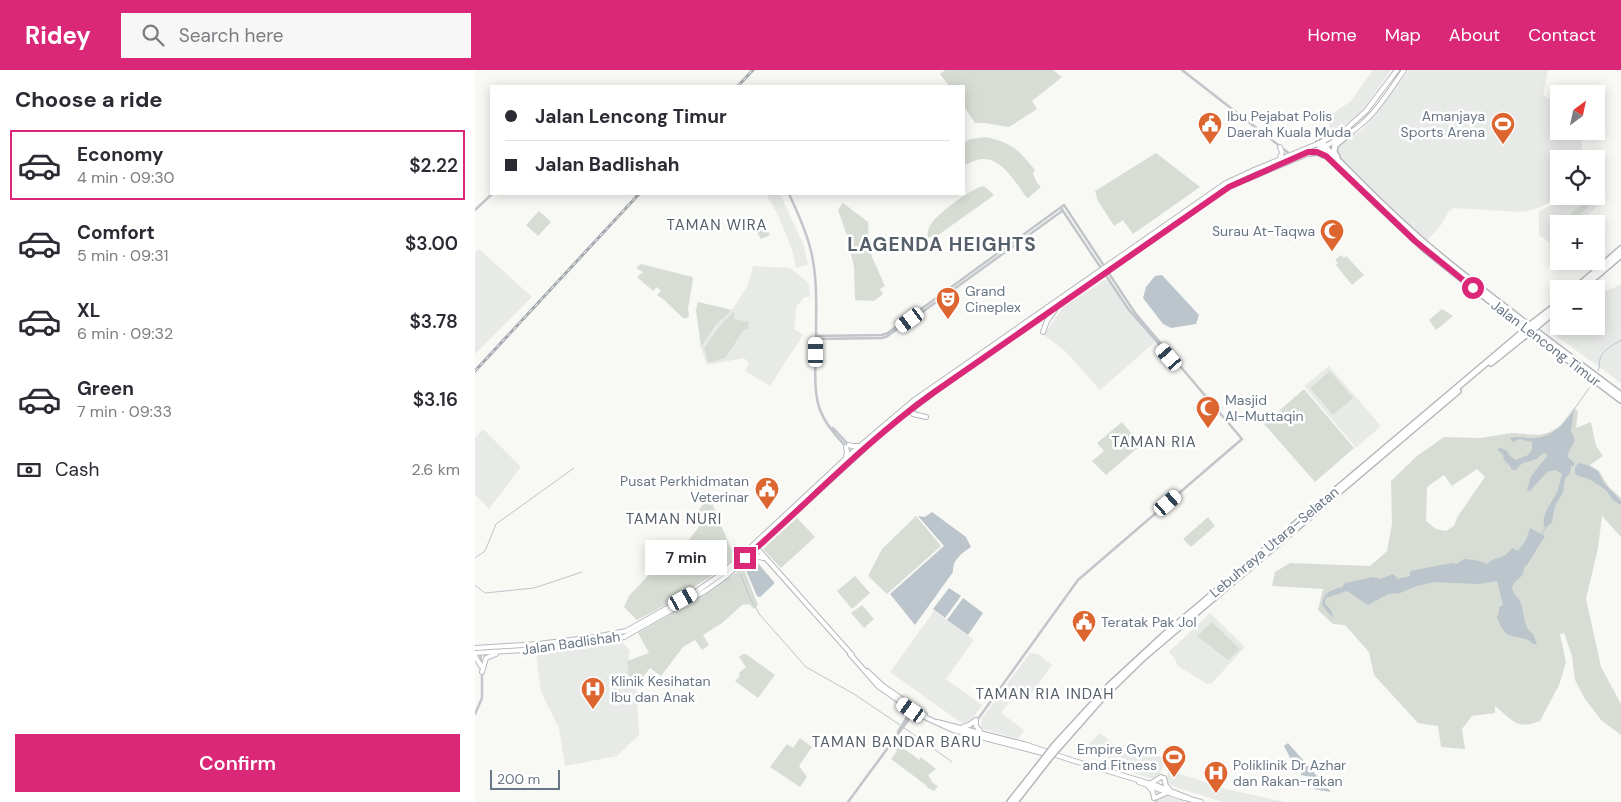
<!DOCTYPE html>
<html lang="en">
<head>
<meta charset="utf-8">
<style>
  body { margin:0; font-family:"DM Sans",sans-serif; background:#f7f7f7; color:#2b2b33; height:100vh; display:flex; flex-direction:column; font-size:19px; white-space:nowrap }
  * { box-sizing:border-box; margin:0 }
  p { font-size:16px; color:#7c7c81 }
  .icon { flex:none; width:28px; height:28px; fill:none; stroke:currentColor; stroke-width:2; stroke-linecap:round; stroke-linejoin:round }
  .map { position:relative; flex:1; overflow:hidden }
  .side { display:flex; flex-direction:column; background:#fff; width:475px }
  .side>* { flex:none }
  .hud { position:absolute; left:15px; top:15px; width:475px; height:110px; border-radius:0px; box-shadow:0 2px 12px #0003; display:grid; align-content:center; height:110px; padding:0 15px; background:#fff }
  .needle { width:32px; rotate:33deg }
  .controls { position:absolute; left:1075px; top:15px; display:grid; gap:10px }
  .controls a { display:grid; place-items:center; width:55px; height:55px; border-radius:0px; background:#fff; box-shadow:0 2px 12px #0003; font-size:25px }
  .scale { position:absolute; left:15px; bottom:12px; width:70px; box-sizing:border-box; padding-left:5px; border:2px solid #687685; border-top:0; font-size:14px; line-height:18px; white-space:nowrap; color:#687685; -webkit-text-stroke:4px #fff; paint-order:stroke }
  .end { position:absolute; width:22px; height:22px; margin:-11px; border:6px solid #db2777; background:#fff; box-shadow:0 0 0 2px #fff }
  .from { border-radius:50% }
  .bubble { position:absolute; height:35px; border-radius:0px; background:#fff; box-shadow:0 2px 12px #0003; font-size:16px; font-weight:600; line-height:35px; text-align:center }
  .car { position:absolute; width:15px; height:30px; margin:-15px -8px; border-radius:6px; box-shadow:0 0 4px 1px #0007; background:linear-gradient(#fff 24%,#345 0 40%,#fff 0 76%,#345 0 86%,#fff 0) }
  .hud b { display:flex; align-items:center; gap:18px; height:48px; font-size:19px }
  .hud b+b { border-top:1px solid #e1e1e2 }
  .hud i { width:12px; height:12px; background:#2b2b33 }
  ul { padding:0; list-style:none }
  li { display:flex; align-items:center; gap:15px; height:70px; margin:0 10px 8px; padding:0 5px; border:2px solid transparent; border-radius:0px }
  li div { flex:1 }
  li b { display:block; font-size:19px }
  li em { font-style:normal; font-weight:600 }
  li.current { border-color:#db2777 }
  li>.icon { width:45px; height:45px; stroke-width:1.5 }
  h2 { padding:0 15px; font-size:22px; line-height:60px }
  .pay { display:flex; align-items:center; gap:12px; height:55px; padding:0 15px; font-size:19px }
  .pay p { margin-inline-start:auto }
  .primary-button { display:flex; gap:10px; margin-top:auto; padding:10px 15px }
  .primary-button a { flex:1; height:58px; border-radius:0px; background:#db2777; color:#fff; font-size:20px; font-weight:600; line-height:58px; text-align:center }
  header { display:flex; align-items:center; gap:30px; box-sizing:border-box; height:70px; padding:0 25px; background:#db2777; color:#fff }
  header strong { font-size:24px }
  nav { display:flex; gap:28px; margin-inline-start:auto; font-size:18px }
  .search { width:350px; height:45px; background:#f7f7f7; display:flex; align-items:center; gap:12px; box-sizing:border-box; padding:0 18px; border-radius:0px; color:#7c7c81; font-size:19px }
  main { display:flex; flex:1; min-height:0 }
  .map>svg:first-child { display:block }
  .built { fill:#e8eae8 }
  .green { fill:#d7ddd5; fill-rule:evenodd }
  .water { fill:#bcc5cb }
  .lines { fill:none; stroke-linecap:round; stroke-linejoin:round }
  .stream { stroke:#bcc5cb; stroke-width:1 }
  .major-casing { stroke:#b5b9bd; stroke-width:6 }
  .highway-casing { stroke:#b5b8bc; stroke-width:8 }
  .minor { stroke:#c2c5c9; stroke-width:2.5 }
  .major { stroke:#fff; stroke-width:4 }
  .highway { stroke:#fff; stroke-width:5 }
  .rail-casing { stroke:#a3a8ae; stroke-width:3 }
  .rail { stroke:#fff; stroke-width:1; stroke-dasharray:4; stroke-linecap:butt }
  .highway-bridge-casing { stroke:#b5b8bc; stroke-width:8; stroke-linecap:butt }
  .highway-bridge { stroke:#fff; stroke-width:5 }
  .route { stroke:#db2777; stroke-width:6 }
  .labels { text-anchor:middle; stroke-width:5; stroke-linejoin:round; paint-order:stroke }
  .poi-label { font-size:14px; fill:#687685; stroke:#fff; text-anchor:start }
  .street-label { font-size:14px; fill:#687685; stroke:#fff }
  .neighbourhood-label { font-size:15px; letter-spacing:1px; fill:#56606a; stroke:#fff }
  .district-label { font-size:19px; font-weight:bold; letter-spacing:1px; fill:#56606a; stroke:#fff }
</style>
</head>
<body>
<header>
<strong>Ridey</strong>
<div class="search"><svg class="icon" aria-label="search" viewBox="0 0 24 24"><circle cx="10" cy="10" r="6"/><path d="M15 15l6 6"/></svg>Search here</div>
<nav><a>Home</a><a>Map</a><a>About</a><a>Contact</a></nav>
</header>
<main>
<section class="side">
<h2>Choose a ride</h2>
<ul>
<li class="current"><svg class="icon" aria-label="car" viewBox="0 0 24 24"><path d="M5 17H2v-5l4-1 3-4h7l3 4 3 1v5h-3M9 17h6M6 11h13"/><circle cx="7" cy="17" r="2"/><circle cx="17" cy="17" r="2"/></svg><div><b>Economy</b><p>4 min · 09:30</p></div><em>$2.22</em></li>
<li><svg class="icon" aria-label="car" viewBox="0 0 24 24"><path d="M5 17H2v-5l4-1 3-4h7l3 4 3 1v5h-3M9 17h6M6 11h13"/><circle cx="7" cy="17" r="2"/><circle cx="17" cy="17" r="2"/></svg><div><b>Comfort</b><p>5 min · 09:31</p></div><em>$3.00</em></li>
<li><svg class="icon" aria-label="car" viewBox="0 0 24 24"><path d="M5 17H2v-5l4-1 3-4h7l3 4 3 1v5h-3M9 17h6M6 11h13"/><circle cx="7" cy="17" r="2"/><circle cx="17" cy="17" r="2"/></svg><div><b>XL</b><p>6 min · 09:32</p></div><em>$3.78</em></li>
<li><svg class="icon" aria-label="car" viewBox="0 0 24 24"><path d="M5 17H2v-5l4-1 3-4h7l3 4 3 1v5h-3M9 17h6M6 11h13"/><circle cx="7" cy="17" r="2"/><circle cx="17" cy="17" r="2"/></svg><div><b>Green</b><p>7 min · 09:33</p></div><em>$3.16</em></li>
</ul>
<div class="pay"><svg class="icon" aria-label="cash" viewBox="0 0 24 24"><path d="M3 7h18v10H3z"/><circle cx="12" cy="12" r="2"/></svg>Cash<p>2.6 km</p></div>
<div class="primary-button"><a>Confirm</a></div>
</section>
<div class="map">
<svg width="1146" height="732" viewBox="0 0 1146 732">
  <rect width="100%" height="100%" fill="#f8f8f5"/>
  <path class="built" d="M898 0H916L887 41 867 57 857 62 855 61 854 46 876 31Z
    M934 0H1073L1068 25 1084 34V61H1104L1107 74V89H1084L1085 126 1070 135 1053 141 1044 142 979 138 974 141 966 155 952 171 865 88 862 83V78L865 74 888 59Z
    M291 124H305L329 176 333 195 321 198 317 179 303 145Z
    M1087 126H1107L1121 137 1105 154H1084V176L1082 177 1064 165V141L1075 136Z
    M4 179 57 227 0 284V183Z
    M278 196 315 198 334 213 335 227H330L321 237 320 252 319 259 328 265 295 316 270 301 274 293 269 288 232 295 226 277 240 256 257 240 273 215Z
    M630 210H633L657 245 680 272 625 320 589 280 569 265 588 237Z
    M1146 214V313L1073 260 1084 252V256H1121V226Z
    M854 296 906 356 881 378 829 316Z
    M8 359 46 397 14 439 0 424V368Z
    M459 541 499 570 471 609 507 635 496 651 490 654H488L415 602Z
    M735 543 770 577 736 614 734 613 732 614 703 596 700 589 694 582Z
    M146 570 155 581 153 592 154 608 161 616 164 665 142 686 90 696 84 658 66 622 61 584Z
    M555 583 563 584 577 595 554 627 543 620 526 643 549 660 543 669 505 658 507 648Z
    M625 663 652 685 658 676 690 689 684 706 678 709 647 699 632 687 613 681 612 676Z
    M694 700 751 719 810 732H747L694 715 691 709Z
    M691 725 710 732H683L684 728Z"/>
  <path class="green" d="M470 0H578L587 7 557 31 562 39 534 57 510 53H500L489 37V16H474L465 4Z
    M511 67C539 74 542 79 560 100L558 104 562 113 566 117 553 128H552C535 105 520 75 489 96V72L496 69Z
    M681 83 725 117 658 164 648 150 639 156 623 131 620 121Z
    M509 116 518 124V126L459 168 457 166 453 169C452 163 453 159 456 154 462 144 498 117 509 116Z
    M1110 132 1114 137 1094 154 1090 150 1097 144 1096 143Z
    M368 133 393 152 394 172 397 187 410 216 405 219 408 224 399 231 380 230 379 197 372 166 363 140Z
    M64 141 76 152 63 166 51 155Z
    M288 150 295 165 286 169 281 161Z
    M866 185 869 188 871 186 889 205 877 215 861 195 863 193 860 190Z
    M166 194 217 207 218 209 213 239 214 246 212 248H208L191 232V231L182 225 186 221 182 217 178 221 162 207 168 202 161 198Z
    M223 232 257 240 240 256 226 277 221 240Z
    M967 239 978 246 961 260 954 250Z
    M259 241V249L274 252 273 259 269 260 250 288 233 293 229 278 243 258Z
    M855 301 878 328 858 345 835 318Z
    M829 319 879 378 840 412 789 354Z
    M1099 338 1103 341 1101 358 1116 352 1121 376 1128 386 1115 395 1124 401 1134 417 1146 428V467L1127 446 1123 478 1111 529 1126 597 1146 634V665L1126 650 1110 629 1100 610 1097 586 1089 563 1085 564 1091 592 1084 615 1065 651C1041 660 1039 651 1020 636V643L997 646 987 659 990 679 966 677 963 656 943 653 899 605 894 582 870 555 858 554 843 540 848 519 797 516 800 502 815 493 895 496 912 481 917 454 916 411 942 386 969 367 1006 368 1036 363 1064 365 1075 362 1085 356ZM1002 399 1010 407 983 446 979 456 971 461 961 459 951 451 952 417 969 405 977 416Z
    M647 352 666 375 631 405 617 391 629 381 622 373Z
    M236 431 260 488 241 503 192 534 162 550 149 537 154 526 183 495 206 480 227 453 220 447 227 435Z
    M441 446 466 476 412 524 393 506 407 479Z
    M733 447 740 456 716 477 708 469Z
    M322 448 340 467 306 498 288 479Z
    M268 497 283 535 279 539 274 534 267 535 247 553 228 565 234 575 227 580 220 570 208 577 186 606 175 598 161 616 154 608 152 591 174 583 163 563 241 518Z
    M380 506 395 523 377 539 362 521Z
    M387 535 399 549 389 558 376 543Z
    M737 552 765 579 753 590 722 566Z
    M268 584H271L300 605 283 628 260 611 265 606 264 603 271 597 264 587Z
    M325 668 337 677 324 696 332 707 325 717 295 697 312 674 318 678Z
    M421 672 444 690 446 687 461 699 453 705 458 713 463 716 459 721 451 717 452 716 416 689 422 681 417 677Z"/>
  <path class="water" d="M687 205 724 245 721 254 696 258 688 254 668 228 671 217 680 206Z
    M1099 340 1096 361 1100 370 1092 386 1100 394 1098 396H1096L1095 403 1090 409 1088 422 1080 436 1077 452 1072 457H1069C1067 443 1075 435 1081 424 1084 418 1085 410 1087 404L1080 400 1072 402 1055 421 1052 420 1056 406 1073 385 1069 383C1066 385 1062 389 1059 390 1049 393 1048 391 1041 400H1037L1035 396 1029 390 1028 385 1022 379 1026 378 1032 381 1035 386 1041 390 1053 385 1057 380V372L1045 369 1037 372 1035 368C1042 366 1048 368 1055 368 1076 369 1087 356 1099 340Z
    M1103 393 1112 395 1123 401 1129 413 1146 431V435L1138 430 1131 420 1114 409 1103 406 1100 403V398Z
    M457 442 491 467 496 477C487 483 477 490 478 502L440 555 415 524 469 476 443 446 450 447Z
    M1055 458 1070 466 1052 495 1049 497C1049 509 1041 508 1037 517 1038 524 1042 526 1045 531 1050 542 1047 556 1058 564L1062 574H1058C1051 566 1041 569 1032 564 1027 560 1024 552 1022 547L1024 542V537L1028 535 1022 511 1004 514 959 512 942 516 925 523 913 524 893 535 872 521 851 528 850 533 857 542 858 548 847 535C849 522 856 520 867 517L870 513 898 507 905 509 918 504 923 509 935 506V501L976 493 981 494 990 489C998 490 1006 490 1012 494 1021 485 1027 492 1037 478L1043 481 1051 470Z
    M277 492H282L299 512V514L285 527 282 526 270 498Z
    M474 518 486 526 470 548 458 539Z
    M488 528 508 543 493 565 472 550Z
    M813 673 856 722 839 719 840 708 826 705 828 697 819 695 809 676Z"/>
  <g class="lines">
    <path class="stream" d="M1123 301C1125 297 1124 293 1125 289 1127 280 1139 275 1146 270
      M1098 341 1114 318
      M1067 464 1071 457
      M0 488 10 481 21 454 99 398
      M266 505 274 526 285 545 331 597 379 624 425 655
      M0 515 10 523 59 518 107 502
      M428 657 477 692"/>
    <defs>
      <path id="major" d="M873 64C898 49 913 23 929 0
        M805 88 807 82 805 77
        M568 262 572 251 580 240
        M439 338 437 341 438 344 451 347
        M374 375 377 376H383
        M371 387 372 382 371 377
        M280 476 377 585
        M273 487 282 486 288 488
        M0 578 63 574 120 567 151 561 219 523 248 503 379 381 438 331 751 113 779 100 847 72 871 59 891 41 922 0
        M0 583 63 579 122 572 149 567 232 520 250 507 414 356 481 306 753 117 849 77 865 68
        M375 584 403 616 443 644 478 660 575 685
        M0 586 6 596
        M392 601 408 616 450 645
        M7 602 11 588 21 584
        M501 650V656L505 661
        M462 652 552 675 596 690 683 716 716 729
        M488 657 494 655 501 650
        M689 708 691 716 694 719
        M664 712 706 727 726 732
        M675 714 686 707
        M674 717 678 722 679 728
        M682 727 691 723"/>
      <path id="highway" d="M847 72 851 78C884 112 917 145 953 176 1015 228 1081 276 1146 325
        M843 74 895 127 951 180 1006 224 1146 330
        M833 83 843 82 849 85
        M862 87 859 82 860 75 875 63
        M1100 219 1146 179
        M1106 219 1146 185
        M1058 253 1084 233
        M1061 257 1084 238
        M1016 293 1047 268
        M579 676 635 615 688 566 1043 266
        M583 678 626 629 669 587 983 321
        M535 732 569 689
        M540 732 572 691"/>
    </defs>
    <use href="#major" class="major-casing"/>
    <use href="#highway" class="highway-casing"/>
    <path class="minor" d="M707 0 820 88
      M314 124C322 141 330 158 335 177 343 207 341 238 341 268 341 289 338 318 344 337 350 356 367 372 380 386
      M586 138 654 240 698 290
      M0 140 17 124
      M433 247a3 3 0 1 1 6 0a3 3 0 1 1-6 0Z
      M438 245 589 135 660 243 767 369 603 510 495 660
      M439 248 587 141
      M341 266 407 265 413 263 433 247
      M341 269 407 268 411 267 435 250
      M358 358 382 384
      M5 578 6 594
      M0 644 7 628V602
      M423 662 437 639
      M373 732 440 641
      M681 732 685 719"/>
    <use href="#major" class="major"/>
    <use href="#highway" class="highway"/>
    <defs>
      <path id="rail" d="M263 16 278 0
        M0 301 164 124"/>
    </defs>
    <use href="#rail" class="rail-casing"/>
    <use href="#rail" class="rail"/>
    <defs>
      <path id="highway-bridge" d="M1043 266 1058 253
        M1047 268 1061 257
        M569 689 579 676
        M572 691 583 678"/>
    </defs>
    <use href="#highway-bridge" class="highway-bridge-casing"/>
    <use href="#highway-bridge" class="highway-bridge"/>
  </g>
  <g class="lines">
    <path class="route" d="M270 488C333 433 390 372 458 323L754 117 833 82H842L851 86 940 171 998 218"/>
  </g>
  <defs>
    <symbol id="civic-pin" viewBox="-11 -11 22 30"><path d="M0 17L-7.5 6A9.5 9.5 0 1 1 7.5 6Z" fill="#dd6630" stroke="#fff"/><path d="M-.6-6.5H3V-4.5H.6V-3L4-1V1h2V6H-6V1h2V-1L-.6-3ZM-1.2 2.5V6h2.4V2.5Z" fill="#fff"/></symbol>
    <symbol id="stadium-pin" viewBox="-11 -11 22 30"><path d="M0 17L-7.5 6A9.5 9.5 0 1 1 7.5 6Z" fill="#dd6630" stroke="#fff"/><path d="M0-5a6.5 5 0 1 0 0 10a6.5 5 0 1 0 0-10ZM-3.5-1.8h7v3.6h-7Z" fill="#fff"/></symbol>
    <symbol id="mosque-pin" viewBox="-11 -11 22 30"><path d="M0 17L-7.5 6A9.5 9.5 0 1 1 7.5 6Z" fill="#dd6630" stroke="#fff"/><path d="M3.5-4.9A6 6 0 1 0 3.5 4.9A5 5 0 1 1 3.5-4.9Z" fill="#fff"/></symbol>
    <symbol id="theatre-pin" viewBox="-11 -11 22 30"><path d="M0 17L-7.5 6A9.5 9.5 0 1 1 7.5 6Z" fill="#dd6630" stroke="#fff"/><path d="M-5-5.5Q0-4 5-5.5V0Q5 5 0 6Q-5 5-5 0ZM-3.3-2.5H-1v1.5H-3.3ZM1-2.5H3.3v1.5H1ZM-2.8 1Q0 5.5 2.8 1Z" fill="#fff"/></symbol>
    <symbol id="hospital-pin" viewBox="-11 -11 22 30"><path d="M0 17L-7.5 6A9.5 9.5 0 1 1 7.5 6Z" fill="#dd6630" stroke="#fff"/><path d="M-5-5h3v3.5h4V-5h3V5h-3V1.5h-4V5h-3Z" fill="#fff"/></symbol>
  </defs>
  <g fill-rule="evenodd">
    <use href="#civic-pin" x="721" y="40" width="28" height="38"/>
    <use href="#stadium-pin" x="1014" y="40" width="28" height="38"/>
    <use href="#mosque-pin" x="843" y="147" width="28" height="38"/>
    <use href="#theatre-pin" x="459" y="215" width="28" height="38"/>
    <use href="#mosque-pin" x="719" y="324" width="28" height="38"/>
    <use href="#civic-pin" x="278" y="405" width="28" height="38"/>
    <use href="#civic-pin" x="595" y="538" width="28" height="38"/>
    <use href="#hospital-pin" x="104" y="605" width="28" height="38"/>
    <use href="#stadium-pin" x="685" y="673" width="28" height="38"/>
    <use href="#hospital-pin" x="727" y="689" width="28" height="38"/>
  </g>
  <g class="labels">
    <g class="poi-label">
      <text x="752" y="51">Ibu Pejabat Polis<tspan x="752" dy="16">Daerah Kuala Muda</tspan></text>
      <text x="1010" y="51" text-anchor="end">Amanjaya<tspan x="1010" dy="16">Sports Arena</tspan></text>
      <text x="840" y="166" text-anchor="end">Surau At-Taqwa</text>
      <text x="490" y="226">Grand<tspan x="490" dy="16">Cineplex</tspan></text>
      <text x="750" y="335">Masjid<tspan x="750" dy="16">Al-Muttaqin</tspan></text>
      <text x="274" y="416" text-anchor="end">Pusat Perkhidmatan<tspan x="274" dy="16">Veterinar</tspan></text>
      <text x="626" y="557">Teratak Pak Jol</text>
      <text x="136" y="616">Klinik Kesihatan<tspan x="136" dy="16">Ibu dan Anak</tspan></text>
      <text x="682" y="684" text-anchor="end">Empire Gym<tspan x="682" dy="16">and Fitness</tspan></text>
      <text x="758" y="700">Poliklinik Dr Azhar<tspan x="758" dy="16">dan Rakan-rakan</tspan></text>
    </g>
    <g class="street-label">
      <text transform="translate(1071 273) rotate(37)" y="5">Jalan Lencong Timur</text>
      <text transform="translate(799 472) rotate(-40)" y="5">Lebuhraya Utara–Selatan</text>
      <text transform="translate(96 573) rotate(-8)" y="5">Jalan Badlishah</text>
    </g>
    <g class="neighbourhood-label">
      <text x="242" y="160">TAMAN WIRA</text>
      <text x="679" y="377">TAMAN RIA</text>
      <text x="199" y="454">TAMAN NURI</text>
      <text x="570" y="629">TAMAN RIA INDAH</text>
      <text x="422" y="677">TAMAN BANDAR BARU</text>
    </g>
    <g class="district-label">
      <text x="467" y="181">LAGENDA HEIGHTS</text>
    </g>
  </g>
</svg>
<div class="controls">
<a><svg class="needle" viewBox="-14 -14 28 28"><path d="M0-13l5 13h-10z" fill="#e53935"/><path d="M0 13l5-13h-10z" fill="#7c7c81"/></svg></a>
<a><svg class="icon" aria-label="locate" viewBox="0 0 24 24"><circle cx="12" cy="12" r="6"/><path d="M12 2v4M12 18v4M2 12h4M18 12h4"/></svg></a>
<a>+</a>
<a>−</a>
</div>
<div class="scale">200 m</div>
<i class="end from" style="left:998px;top:218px"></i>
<i class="end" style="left:270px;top:488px"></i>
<div class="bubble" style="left:170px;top:470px;width:82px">7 min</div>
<i class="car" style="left:435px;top:250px;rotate:234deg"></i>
<i class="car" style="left:341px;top:282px;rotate:0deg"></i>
<i class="car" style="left:694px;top:287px;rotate:319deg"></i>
<i class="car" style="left:693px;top:433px;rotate:49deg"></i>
<i class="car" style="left:208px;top:529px;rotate:61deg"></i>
<i class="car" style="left:436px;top:640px;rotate:305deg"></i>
<div class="hud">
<b><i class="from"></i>Jalan Lencong Timur</b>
<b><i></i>Jalan Badlishah</b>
</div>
</div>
</main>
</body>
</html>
